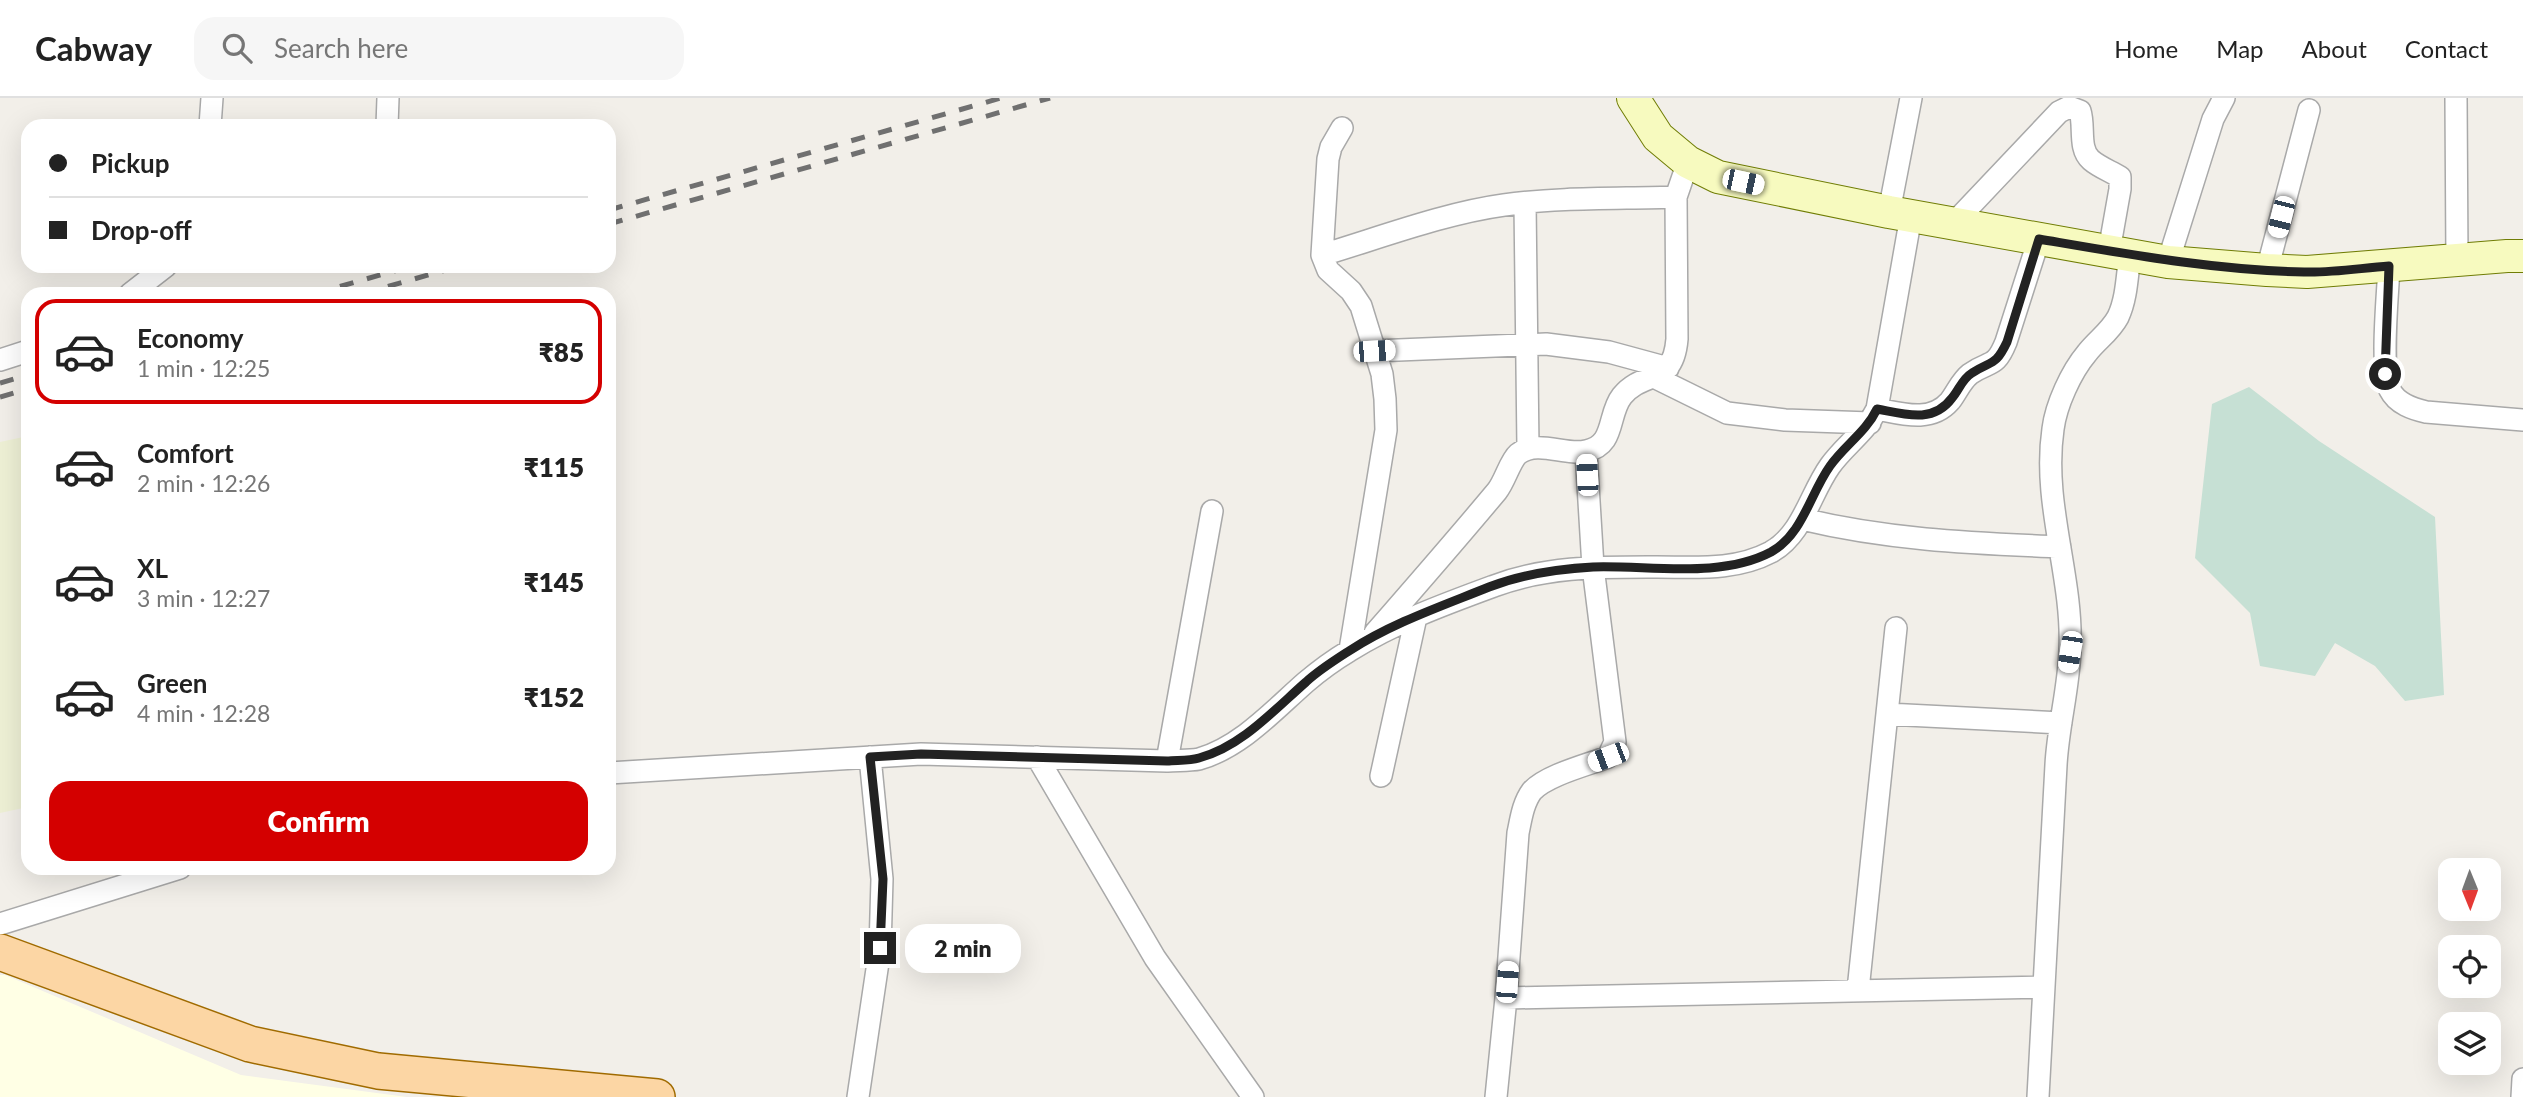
<!DOCTYPE html>
<html lang="en">
<head>
<meta charset="utf-8">
<style>
  body { margin:0; font-family:Lato,sans-serif; background:#f6f6f6; color:#222; height:100vh; display:flex; flex-direction:column; font-size:26px; white-space:nowrap }
  * { box-sizing:border-box; margin:0 }
  p { font-size:23px; color:#767676 }
  .icon { flex:none; width:38px; height:38px; fill:none; stroke:currentColor; stroke-width:2; stroke-linecap:round; stroke-linejoin:round }
  .map { position:relative; flex:1; overflow:hidden }
  .panel { position:absolute; left:21px; top:189px; width:595px; height:588px; display:flex; flex-direction:column; background:#fff; border-radius:21px; box-shadow:0 7px 28px #0002 }
  .panel>* { flex:none }
  .top-card { position:absolute; left:21px; top:21px; width:595px; height:154px; border-radius:21px; box-shadow:0 7px 28px #0002; display:grid; align-content:center; height:154px; padding:0 28px; background:#fff }
  .needle { width:46px; rotate:179deg }
  .buttons { position:absolute; left:2438px; top:760px; display:grid; gap:14px }
  .buttons a { display:grid; place-items:center; width:63px; height:63px; border-radius:14px; background:#fff; box-shadow:0 7px 28px #0002; font-size:35px }
  .end { position:absolute; width:32px; height:32px; margin:-16px; border:9px solid #222; background:#fff; box-shadow:0 0 0 4px #fff }
  .from { border-radius:50% }
  .bubble { position:absolute; height:49px; border-radius:21px; background:#fff; box-shadow:0 7px 28px #0002; font-size:23px; font-weight:800; line-height:49px; text-align:center }
  .car { position:absolute; width:21px; height:42px; margin:-21px -10px; border-radius:9px; box-shadow:0 0 5px 2px #0007; background:linear-gradient(#fff 24%,#345 0 40%,#fff 0 76%,#345 0 86%,#fff 0) }
  .top-card b { display:flex; align-items:center; gap:24px; height:66px; font-size:26px }
  .top-card b+b { border-top:2px solid #e0e0e0 }
  .top-card i { width:18px; height:18px; background:#222 }
  ul { padding:12px 0 0; list-style:none }
  li { display:flex; align-items:center; gap:21px; height:105px; margin:0 14px 10px; padding:0 14px; border:4px solid transparent; border-radius:21px }
  li div { flex:1 }
  li b { display:block; font-size:26px }
  li em { font-style:normal; font-weight:800 }
  li.selected { border-color:#d40000 }
  li>.icon { width:63px; height:63px; stroke-width:1.5 }
  .button { display:flex; gap:14px; margin-top:auto; padding:14px 28px }
  .button a { flex:1; height:80px; border-radius:21px; background:#d40000; color:#fff; font-size:28px; font-weight:800; line-height:80px; text-align:center }
  header { display:flex; align-items:center; gap:42px; box-sizing:border-box; height:98px; padding:0 35px; background:#fff; border-bottom:2px solid #e0e0e0 }
  header strong { font-size:33px }
  nav { display:flex; gap:38px; margin-inline-start:auto; font-size:24px }
  .search { width:490px; height:63px; background:#f6f6f6; display:flex; align-items:center; gap:18px; box-sizing:border-box; padding:0 24px; border-radius:21px; color:#767676; font-size:26px }
  .map>svg:first-child { display:block }
  .education { fill:#ffffe5 }
  .farmland { fill:#eef0d5 }
  .wetland { fill:#c6e0d4 }
  .lines { fill:none; stroke-linecap:round; stroke-linejoin:round }
  .minor-casing { stroke:#a9a9a9; stroke-width:24 }
  .secondary-casing { stroke:#707d05; stroke-width:34 }
  .primary-casing { stroke:#a06b00; stroke-width:38 }
  .minor { stroke:#fff; stroke-width:21 }
  .secondary { stroke:#f7fabf; stroke-width:32 }
  .primary { stroke:#fcd6a4; stroke-width:35 }
  .rail { stroke:#707070; stroke-width:5; stroke-dasharray:14 14; stroke-linecap:butt }
  .route { stroke:#222; stroke-width:9 }
</style>
</head>
<body>
<header>
<strong>Cabway</strong>
<div class="search"><svg class="icon" aria-label="search" viewBox="0 0 24 24"><circle cx="10" cy="10" r="6"/><path d="M15 15l6 6"/></svg>Search here</div>
<nav><a>Home</a><a>Map</a><a>About</a><a>Contact</a></nav>
</header>
<div class="map">
<svg width="2523" height="999" viewBox="0 0 2523 999">
  <rect width="100%" height="100%" fill="#f2efe9"/>
  <path class="education" d="M0 877H5L241 977 407 999H0Z"/>
  <path class="farmland" d="M28 338V709L0 715V344Z"/>
  <path class="wetland" d="M2249 289 2319 343 2435 419 2444 597 2405 603 2375 568 2335 545 2315 578 2260 568 2250 515 2195 460 2212 306Z"/>
  <g class="lines">
    <defs>
      <path id="minor" d="M2456 0 2457 163
        M210 28 212 0
        M387 28 388 0
        M1342 30 1331 49 1328 61 1322 157 1328 172 1351 193 1361 208 1382 276 1385 301 1386 332 1350 552
        M1525 105 1528 350
        M1889 114 1911 0
        M1953 126 2059 14 2069 9 2080 13C2085 28 2078 51 2091 62 2099 69 2110 73 2120 79V91L2109 153
        M1322 157C1379 140 1445 115 1504 107 1560 99 1619 101 1676 99
        M2168 164 2213 21 2224 0
        M2389 168C2388 195 2380 271 2390 292 2397 306 2413 311 2426 314L2523 322
        M2267 172 2309 12
        M130 196 166 168
        M1374 253 1546 246 1609 254 1668 270
        M0 262 28 253
        M1654 279 1727 315 1785 322 1870 325
        M1877 311C1903 316 1931 325 1950 303 1957 294 1961 283 1970 276 1990 262 1995 271 2006 244L2039 141
        M1802 421C1889 442 1971 445 2060 449
        M1375 535C1416 488 1457 441 1497 393 1505 383 1510 363 1518 356 1538 341 1565 358 1586 353 1616 347 1607 317 1622 298 1644 271 1673 289 1677 241L1676 99 1688 64
        M1887 616 2061 625
        M1037 659 1155 860 1253 999
        M1167 663 1212 413
        M609 675 921 656 1167 663C1177 662 1189 663 1199 661 1241 649 1274 612 1306 584 1319 573 1334 562 1349 553 1393 525 1445 506 1494 488 1547 468 1601 469 1657 469 1696 469 1735 473 1771 454 1803 436 1810 396 1830 368 1845 347 1866 334 1877 311L1911 118
        M1381 678 1416 519
        M0 826 180 770
        M1858 892 1896 530
        M1506 900 2044 889
        M858 999 880 851 882 781 870 659
        M1496 999 1506 900 1518 735C1521 721 1523 705 1532 693 1547 677 1587 667 1608 659L1615 644 1593 469 1586 354
        M2038 999C2044 888 2049 777 2056 667 2058 628 2069 590 2070 551 2073 477 2042 406 2053 331 2056 307 2071 274 2087 255 2097 242 2110 234 2118 219 2127 200 2127 177 2130 157
        M2522 999 2523 981"/>
      <path id="secondary" d="M1633 0 1658 39 1688 64 1718 79 1889 114 2168 164 2267 172 2307 174 2507 158H2523"/>
      <path id="primary" d="M0 854 250 946 378 973 657 999"/>
    </defs>
    <use href="#minor" class="minor-casing"/>
    <use href="#secondary" class="secondary-casing"/>
    <use href="#primary" class="primary-casing"/>
    <use href="#minor" class="minor"/>
    <use href="#secondary" class="secondary"/>
    <use href="#primary" class="primary"/>
    <path class="rail" d="M609 112 1001 0
      M609 126 1050 0
      M313 196 412 168
      M361 196 460 168
      M0 285 28 277
      M0 299 28 291"/>
  </g>
  <g class="lines">
    <path class="route" d="M880 850 883 781 870 659 921 656 1167 663C1177 662 1189 663 1199 660 1241 649 1274 612 1306 584 1319 572 1335 562 1349 553 1392 525 1442 508 1489 489 1523 476 1557 471 1593 469 1649 467 1720 481 1771 454 1803 436 1810 396 1830 368 1845 347 1866 334 1877 311 1904 316 1933 326 1952 300 1959 292 1962 281 1972 275 1992 262 1995 269 2007 244L2039 141C2127 156 2214 172 2304 174 2332 175 2361 170 2389 168L2385 276"/>
  </g>
</svg>
<div class="buttons">
<a><svg class="needle" viewBox="-14 -14 28 28"><path d="M0-13l5 13h-10z" fill="#e53935"/><path d="M0 13l5-13h-10z" fill="#767676"/></svg></a>
<a><svg class="icon" aria-label="locate" viewBox="0 0 24 24"><circle cx="12" cy="12" r="6"/><path d="M12 2v4M12 18v4M2 12h4M18 12h4"/></svg></a>
<a><svg class="icon" aria-label="layers" viewBox="0 0 24 24"><path d="M12 4l9 5-9 5-9-5zM3 14l9 5 9-5"/></svg></a>
</div>
<i class="end from" style="left:2385px;top:276px"></i>
<i class="end" style="left:880px;top:850px"></i>
<div class="bubble" style="left:905px;top:826px;width:116px">2 min</div>
<i class="car" style="left:1743px;top:84px;rotate:102deg"></i>
<i class="car" style="left:2281px;top:119px;rotate:194deg"></i>
<i class="car" style="left:1374px;top:253px;rotate:87deg"></i>
<i class="car" style="left:1587px;top:377px;rotate:357deg"></i>
<i class="car" style="left:2070px;top:554px;rotate:189deg"></i>
<i class="car" style="left:1608px;top:659px;rotate:249deg"></i>
<i class="car" style="left:1507px;top:884px;rotate:4deg"></i>
<div class="top-card">
<b><i class="from"></i>Pickup</b>
<b><i></i>Drop-off</b>
</div>
<section class="panel">
<ul>
<li class="selected"><svg class="icon" aria-label="car" viewBox="0 0 24 24"><path d="M5 17H2v-5l4-1 3-4h7l3 4 3 1v5h-3M9 17h6M6 11h13"/><circle cx="7" cy="17" r="2"/><circle cx="17" cy="17" r="2"/></svg><div><b>Economy</b><p>1 min · 12:25</p></div><em>₹85</em></li>
<li><svg class="icon" aria-label="car" viewBox="0 0 24 24"><path d="M5 17H2v-5l4-1 3-4h7l3 4 3 1v5h-3M9 17h6M6 11h13"/><circle cx="7" cy="17" r="2"/><circle cx="17" cy="17" r="2"/></svg><div><b>Comfort</b><p>2 min · 12:26</p></div><em>₹115</em></li>
<li><svg class="icon" aria-label="car" viewBox="0 0 24 24"><path d="M5 17H2v-5l4-1 3-4h7l3 4 3 1v5h-3M9 17h6M6 11h13"/><circle cx="7" cy="17" r="2"/><circle cx="17" cy="17" r="2"/></svg><div><b>XL</b><p>3 min · 12:27</p></div><em>₹145</em></li>
<li><svg class="icon" aria-label="car" viewBox="0 0 24 24"><path d="M5 17H2v-5l4-1 3-4h7l3 4 3 1v5h-3M9 17h6M6 11h13"/><circle cx="7" cy="17" r="2"/><circle cx="17" cy="17" r="2"/></svg><div><b>Green</b><p>4 min · 12:28</p></div><em>₹152</em></li>
</ul>
<div class="button"><a>Confirm</a></div>
</section>
</div>
</body>
</html>
